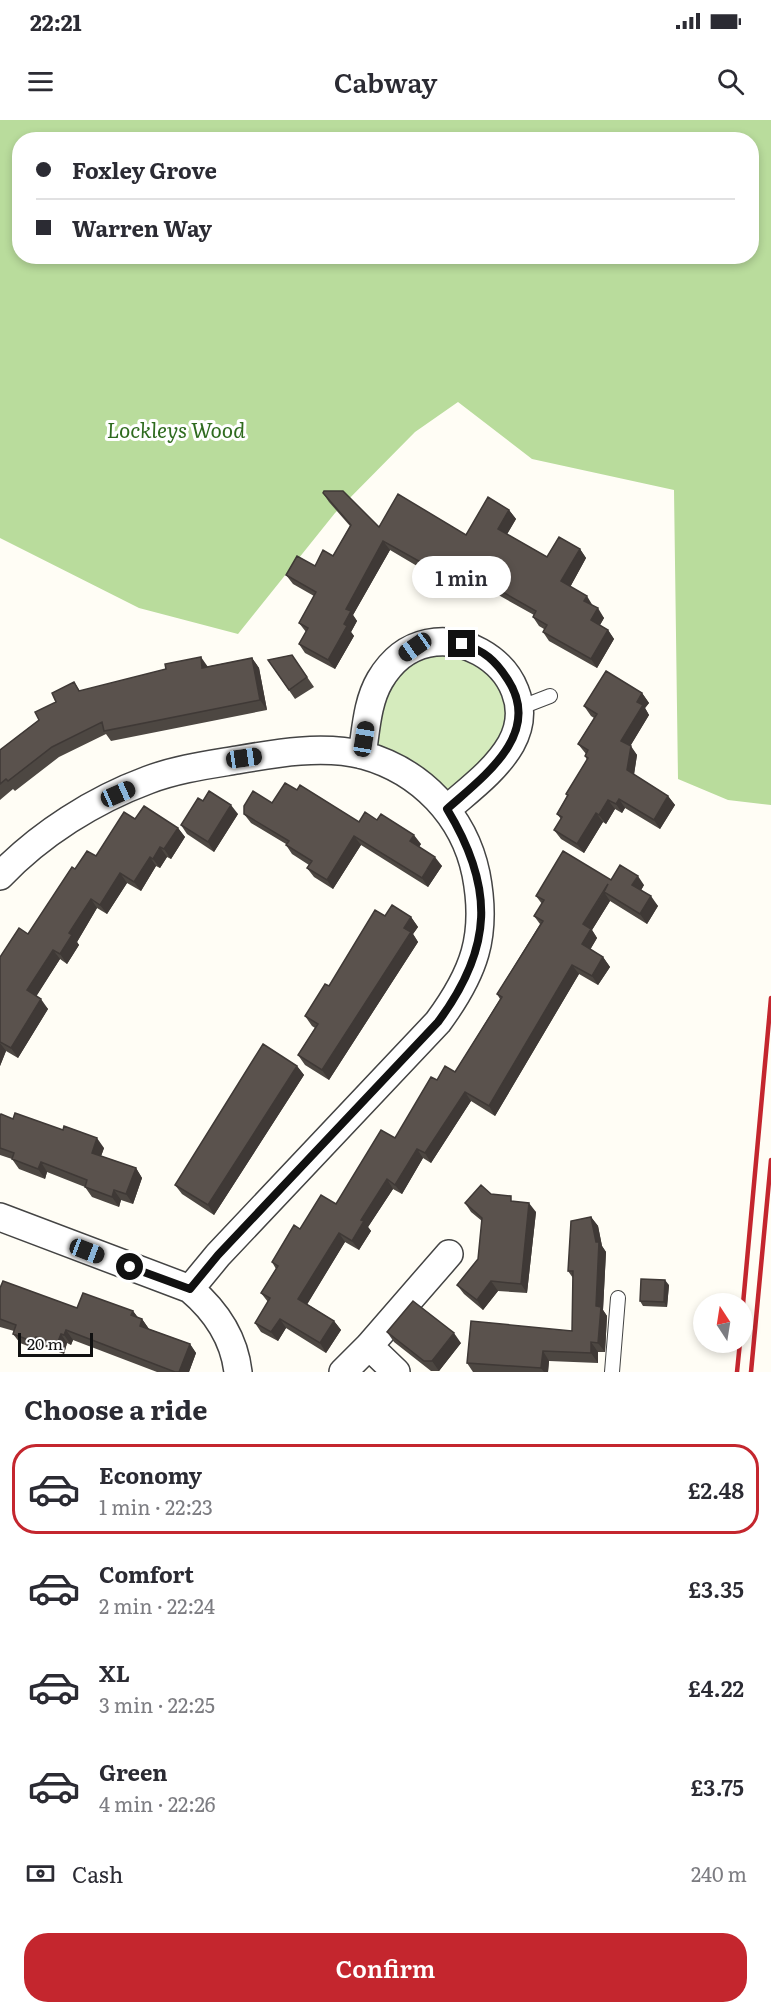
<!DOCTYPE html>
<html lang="en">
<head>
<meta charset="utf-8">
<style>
  body { margin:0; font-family:Literata,serif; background:#f2f2f3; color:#2b2b33; height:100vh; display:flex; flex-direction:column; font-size:22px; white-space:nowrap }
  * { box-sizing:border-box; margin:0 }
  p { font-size:20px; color:#7c7c81 }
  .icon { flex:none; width:33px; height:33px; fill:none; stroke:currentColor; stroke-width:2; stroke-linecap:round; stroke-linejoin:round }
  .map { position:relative; height:1252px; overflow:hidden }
  .side { display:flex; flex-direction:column; background:#fff; flex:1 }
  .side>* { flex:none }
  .hud { position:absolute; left:12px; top:12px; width:747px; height:132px; border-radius:24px; box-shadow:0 3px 9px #0003; display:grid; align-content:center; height:132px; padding:0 24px; background:#fff }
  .needle { width:39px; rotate:348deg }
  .buttons { position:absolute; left:693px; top:1173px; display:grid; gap:12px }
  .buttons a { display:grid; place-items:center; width:60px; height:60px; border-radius:50%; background:#fff; box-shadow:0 3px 9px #0003; font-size:30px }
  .scale { position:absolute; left:18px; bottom:15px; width:75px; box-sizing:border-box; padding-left:6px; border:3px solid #111; border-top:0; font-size:16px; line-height:21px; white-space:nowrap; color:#111; -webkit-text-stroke:4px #fff; paint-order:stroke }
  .end { position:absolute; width:27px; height:27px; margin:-14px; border:8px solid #111; background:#fff; box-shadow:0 0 0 3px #fff }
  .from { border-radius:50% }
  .bubble { position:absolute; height:42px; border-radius:21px; background:#fff; box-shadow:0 3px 9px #0003; font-size:20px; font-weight:600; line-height:42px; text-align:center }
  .car { position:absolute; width:18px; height:36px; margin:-18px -9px; border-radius:8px; box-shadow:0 0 4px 2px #0007; background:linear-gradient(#222 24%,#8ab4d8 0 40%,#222 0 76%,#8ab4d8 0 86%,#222 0) }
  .hud b { display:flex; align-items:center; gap:21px; height:57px; font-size:22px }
  .hud b+b { border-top:2px solid #e1e1e2 }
  .hud i { width:15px; height:15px; background:#2b2b33 }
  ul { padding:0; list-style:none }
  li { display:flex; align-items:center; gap:18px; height:90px; margin:0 12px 9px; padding:0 12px; border:3px solid transparent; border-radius:24px }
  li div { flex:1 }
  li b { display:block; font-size:22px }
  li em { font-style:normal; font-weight:600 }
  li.selected { border-color:#c4262e }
  li>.icon { width:54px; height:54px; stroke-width:1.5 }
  h2 { padding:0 24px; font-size:27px; line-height:72px }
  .pay { display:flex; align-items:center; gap:15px; height:66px; padding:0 24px; font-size:22px }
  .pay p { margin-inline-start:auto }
  .action { display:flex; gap:12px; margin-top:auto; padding:12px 24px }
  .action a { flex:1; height:69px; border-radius:24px; background:#c4262e; color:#fff; font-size:24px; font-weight:600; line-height:69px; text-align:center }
  .status { display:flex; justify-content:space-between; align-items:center; height:42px; padding:0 30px; background:#fff; direction:ltr }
  .status svg { height:16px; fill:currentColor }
  header { display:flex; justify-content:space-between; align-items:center; height:78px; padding:0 24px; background:#fff; font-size:27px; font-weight:600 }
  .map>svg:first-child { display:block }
  .green { fill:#d5ebbd }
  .forest { fill:#b9dc9c; fill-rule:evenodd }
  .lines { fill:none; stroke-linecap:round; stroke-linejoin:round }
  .service-casing { stroke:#444; stroke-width:16 }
  .minor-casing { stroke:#444; stroke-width:30 }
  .service { stroke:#fff; stroke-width:14 }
  .minor { stroke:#fff; stroke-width:27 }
  .rail { stroke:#c4262e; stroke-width:4.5 }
  .wall { fill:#4d4742 }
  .shaded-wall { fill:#3f3936 }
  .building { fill:#5a524d; stroke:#3f3936; stroke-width:1.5 }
  .route { stroke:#111; stroke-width:8 }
  .labels { text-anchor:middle; stroke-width:6; stroke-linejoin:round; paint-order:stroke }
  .park-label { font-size:21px; font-style:italic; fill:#2f6b1f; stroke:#fff }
</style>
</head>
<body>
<div class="status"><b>22:21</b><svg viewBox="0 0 49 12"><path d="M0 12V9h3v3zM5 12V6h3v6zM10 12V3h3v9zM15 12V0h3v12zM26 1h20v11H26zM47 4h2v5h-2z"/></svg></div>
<header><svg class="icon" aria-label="menu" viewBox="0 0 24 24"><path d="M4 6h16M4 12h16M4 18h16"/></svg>Cabway<svg class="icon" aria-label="search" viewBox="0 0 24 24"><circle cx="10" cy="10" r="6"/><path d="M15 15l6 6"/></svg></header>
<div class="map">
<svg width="771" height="1252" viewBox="0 0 771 1252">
  <rect width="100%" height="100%" fill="#fffdf5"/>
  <path class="green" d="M439 530 493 552 507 586 502 624 450 670 441 668 378 631C369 614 386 562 401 548 409 540 429 535 439 530Z"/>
  <path class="forest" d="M0 0H771V685L728 680 678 659 674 370 532 339 458 282 415 312 335 393 238 514 139 488 0 418ZM20 20H752V136H20Z"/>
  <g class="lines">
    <defs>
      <path id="service" d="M519 588 550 576
        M612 1252 618 1178"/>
      <path id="minor" d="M362 635C366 610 367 582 380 560 431 474 552 550 511 624 496 650 470 669 447 689
        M0 756C40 714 94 680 148 660 177 649 207 645 237 640 277 633 323 625 363 635 421 651 464 696 476 754 488 816 474 853 438 902L218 1135 190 1169
        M0 1097 190 1169C216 1191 234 1217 238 1252
        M369 1226 396 1252
        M343 1252 369 1226 449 1134"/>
    </defs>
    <use href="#service" class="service-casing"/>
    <use href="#minor" class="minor-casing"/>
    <use href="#service" class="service"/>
    <use href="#minor" class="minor"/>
    <path class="rail" d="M742 1195 771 878
      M737 1252 740 1222
      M751 1252 771 1040"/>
  </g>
  <path class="wall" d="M323 373 379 407 466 415 509 390 516 399 507 414 547 437 580 429 586 438 570 467 593 486 604 498 600 505 608 510 614 519 597 548 549 521 543 512 544 509 539 506 533 497 534 495 461 454 457 462 442 453 439 459 390 430 353 495 357 501 351 512 354 516 335 549 305 533 299 524 306 512 299 503 314 476 293 464 286 455 315 446 333 436 350 406 329 382Z
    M292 535 314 567 295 579 268 540Z
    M252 538 259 548 267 590 111 621 106 614 59 637 15 671 13 669 0 680V630L39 600 74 562 80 571Z
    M642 573 649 583 645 588 649 595 630 626 637 635 634 655 668 676 675 685 660 709 625 688 622 693 615 689 606 704 603 702 584 733 561 719 554 710 561 699 557 694 567 676 566 674 587 640 585 636 586 634 578 624 594 598 591 596 584 586Z
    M297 670 359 702 421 724 419 727 442 746 428 767 361 725 333 769 314 757 307 748 309 745 292 734 286 725V724L251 703 244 694 272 683Z
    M203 681 238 694 214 732 187 714 181 705Z
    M135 699 178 708 185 717 171 739 167 737 160 748 156 746 141 771 127 763 107 794 97 788 77 822 79 825 67 844 60 839 36 876 48 889 18 938 6 931 0 946V837L28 814 75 749 96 736Z
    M611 760 644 765 641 770 658 786 647 804 610 781 592 810 597 818 590 830 603 837 610 847 598 865 579 854 495 996 471 981 431 1043 423 1038 402 1074 393 1069 368 1107 371 1111 359 1130 345 1122 307 1184 334 1201 341 1210 326 1233 286 1208 278 1221 261 1212 255 1203 268 1182 261 1173 276 1149 272 1142 300 1109 336 1084 395 1018 437 960 455 952 500 879 497 874 540 804 534 796 542 784 536 776Z
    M385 796 411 797 418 807 413 814 418 822 329 960 305 945 298 935 315 908 312 906 305 896Z
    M297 946 304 955 214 1095 182 1074 175 1065Z
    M0 996 104 1028 101 1036 136 1048 142 1058 133 1084 121 1080 119 1087 92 1077 85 1067 47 1052 45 1059 19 1049 12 1039 0 1035Z
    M491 1074 515 1082 536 1092 527 1173 498 1171 483 1190 464 1174 457 1165 478 1139 482 1101 471 1092 465 1083Z
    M591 1097 598 1106 602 1126 606 1132 603 1190 607 1196 605 1232H598V1243L549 1241 548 1252H473L467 1243 572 1211 573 1158 568 1151Z
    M669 1165 667 1187 643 1186 640 1181Z
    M0 1168 77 1188 133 1191 138 1198 142 1199 149 1209 190 1224 196 1233 189 1252H157L73 1220 71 1225 67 1223 64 1234 43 1226 41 1231 20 1223 13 1214 14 1211 0 1207Z
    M387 1212 461 1223 439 1251H431L394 1222Z"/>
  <path class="shaded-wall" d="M509 390 516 399 505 418 498 409Z
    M383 421 390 430 353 495 357 501 351 512 354 516 335 549 328 540 344 504 346 489Z
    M580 429 586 438 568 471 561 461Z
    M436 444 442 453 439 459 433 449Z
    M455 445 461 454 457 462 450 452Z
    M587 476 593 486 584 481Z
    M598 488 604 498 597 510 591 500Z
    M608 510 614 519 597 548 591 539Z
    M201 537 208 547 202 548Z
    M252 538 259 548 267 590 260 580Z
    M642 573 649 583 645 588 649 595 628 630 621 621 637 582Z
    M631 626 637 635 633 660 627 650Z
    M668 676 675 685 660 709 654 700Z
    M619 679 625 688 622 693 616 684Z
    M608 680 615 689 606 704 599 695Z
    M231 685 238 694 214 732 208 722Z
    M596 693 603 702 584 733 577 724Z
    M178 708 185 717 171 739 164 729Z
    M414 715 421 724 417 730 410 721Z
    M354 716 361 725 333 769 327 760Z
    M160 727 167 737 160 748 153 739Z
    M150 737 156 746 141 771 134 762Z
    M435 737 442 746 428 767 422 758Z
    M120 753 127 763 107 794 100 785Z
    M638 756 644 765 639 774 632 765Z
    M604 772 610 781 592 810 597 818 588 833 582 824 583 804Z
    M651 776 658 786 647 804 640 794Z
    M91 779 97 788 77 822 79 825 67 844 60 834 69 813Z
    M411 797 418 807 413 814 418 822 329 960 322 950Z
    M53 830 60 839 34 880 27 870Z
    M603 837 610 847 598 865 592 856Z
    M572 845 579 854 495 996 489 986Z
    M41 879 48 889 18 938 11 928Z
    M0 923 6 931 0 946Z
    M297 946 304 955 214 1095 208 1085Z
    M465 972 471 981 431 1043 425 1033Z
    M97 1018 104 1028 99 1042 92 1033Z
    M417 1029 423 1038 402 1074 395 1065Z
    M41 1042 47 1052 45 1059 38 1049Z
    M136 1048 142 1058 133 1084 126 1074Z
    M387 1059 393 1069 368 1107 371 1111 359 1130 352 1121 361 1100Z
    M114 1070 121 1080 119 1087 112 1077Z
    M529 1083 536 1092 527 1173 521 1164Z
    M591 1097 598 1106 602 1126 606 1132 603 1190 607 1196 605 1232 598 1223 596 1186V1122Z
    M339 1113 345 1122 305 1188 298 1179Z
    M665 1160 669 1165 667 1187 664 1182Z
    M491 1161 498 1171 483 1190 477 1180Z
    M133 1191 140 1200 131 1195Z
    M142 1199 149 1209 140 1206Z
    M280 1199 286 1208 278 1221 271 1212Z
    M334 1201 341 1210 326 1233 320 1223Z
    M66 1210 73 1220 71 1225 64 1215Z
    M454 1213 461 1223 439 1251 432 1241Z
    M61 1214 67 1223 64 1234 57 1224Z
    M36 1217 43 1226 41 1231 34 1222Z
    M591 1222 598 1232V1243L591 1233Z
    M190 1224 196 1233 189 1252H179Z
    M543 1231 549 1241 548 1252H544L541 1248Z"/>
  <path class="building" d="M324 371H343L379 407 398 374 466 415 488 377 509 390 498 409 547 437 559 417 580 429 561 461 587 476 584 481 598 488 591 500 608 510 591 539 543 512 547 505 533 497 536 491 455 445 450 452 436 444 433 449 383 421 346 489 351 491 344 504 347 506 328 540 299 524 308 508 299 503 316 472 286 455 297 436 315 446 323 430 333 436 351 405 323 373Z
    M292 535 307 557 289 570 268 540Z
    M201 537 202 548 252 538 260 580 104 611 102 602 52 627 8 661 6 659 0 664V630L39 600 35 592 56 582 52 573 74 562 79 571 166 549 165 544Z
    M606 551 642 573 637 582 643 585 621 621 631 626 627 650 668 676 654 700 619 679 616 684 608 680 599 695 596 693 577 724 554 710 562 697 557 694 568 675 566 674 588 638 585 636 588 630 578 624 597 594 584 586Z
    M285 663 297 670 300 665 359 702 365 692 377 700 381 694 414 715 410 721 435 737 422 758 354 716 327 760 307 748 312 741 286 725 289 721 244 694V686L253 671 272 683Z
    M209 671 231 685 208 722 181 705 198 678 203 681Z
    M144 686 178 708 164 729 160 727 153 739 150 737 134 762 120 753 100 785 91 779 69 813 72 815 60 834 53 830 27 870 41 879 11 928 0 922V837L19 808 28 814 72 747 75 749 87 731 96 736 124 692 135 699Z
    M563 731 611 760 620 745 638 756 632 765 651 776 640 794 604 772 608 764 583 804 591 809 582 824 603 837 592 856 572 845 489 986 465 972 425 1033 417 1029 395 1065 387 1059 361 1100 364 1101 352 1121 339 1113 298 1179 334 1201 320 1223 280 1199 271 1212 255 1203 270 1178 261 1173 278 1146 272 1142 294 1105 300 1109 321 1075 336 1084 381 1010 395 1018 431 957 437 960 445 946 455 952 502 877 497 874 543 801 534 796 544 780 536 776Z
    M392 785 411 797 404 808 411 812 322 950 298 935 318 904 305 896 325 864 329 866 375 790 385 796Z
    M263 924 297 946 208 1085 175 1065Z
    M15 993 63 1010 64 1006 97 1018 92 1033 136 1048 126 1074 114 1070 112 1077 85 1067 87 1060 41 1042 38 1049 12 1039 14 1033 0 1028V996L1 994 13 999Z
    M481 1065 491 1074 511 1076V1081L529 1083 521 1164 491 1161 477 1180 457 1165 478 1139 482 1098 465 1083Z
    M591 1097 596 1122H599L596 1186 601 1187 598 1223 591 1222V1233L543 1231 541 1248 467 1243 471 1201 572 1211 573 1151H568L571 1101Z
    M641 1159 665 1160 664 1182 640 1181Z
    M3 1161 77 1188 83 1173 133 1191 131 1195 142 1199 140 1206 190 1224 179 1252H175L66 1210 64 1215 61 1214 57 1224 36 1217 34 1222 13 1214 16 1205 0 1199V1168Z
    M413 1181 454 1213 432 1241H424L387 1212Z"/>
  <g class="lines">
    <path class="route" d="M130 1147 190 1169 218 1135 438 902C493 828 495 768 447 689 483 657 543 614 508 560 496 541 484 530 462 524"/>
  </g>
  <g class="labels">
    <g class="park-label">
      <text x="176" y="318">Lockleys Wood</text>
    </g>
  </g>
</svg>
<div class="buttons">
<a><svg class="needle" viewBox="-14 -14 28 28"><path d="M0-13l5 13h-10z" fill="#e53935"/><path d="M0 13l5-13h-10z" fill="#7c7c81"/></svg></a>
</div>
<div class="scale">20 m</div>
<i class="end from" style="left:130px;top:1147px"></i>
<i class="end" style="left:462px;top:524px"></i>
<div class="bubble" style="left:412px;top:436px;width:99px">1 min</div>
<i class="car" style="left:415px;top:527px;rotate:235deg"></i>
<i class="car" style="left:364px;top:619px;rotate:9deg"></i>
<i class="car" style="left:244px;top:638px;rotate:82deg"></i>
<i class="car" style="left:118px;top:674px;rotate:66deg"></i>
<i class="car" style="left:87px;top:1131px;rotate:111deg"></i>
<div class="hud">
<b><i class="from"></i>Foxley Grove</b>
<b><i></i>Warren Way</b>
</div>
</div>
<section class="side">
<h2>Choose a ride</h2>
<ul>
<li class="selected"><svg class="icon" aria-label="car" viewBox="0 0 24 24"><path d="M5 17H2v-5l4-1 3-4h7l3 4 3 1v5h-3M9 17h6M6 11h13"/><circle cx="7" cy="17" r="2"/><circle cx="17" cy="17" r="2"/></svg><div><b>Economy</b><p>1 min · 22:23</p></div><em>£2.48</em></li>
<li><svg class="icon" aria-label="car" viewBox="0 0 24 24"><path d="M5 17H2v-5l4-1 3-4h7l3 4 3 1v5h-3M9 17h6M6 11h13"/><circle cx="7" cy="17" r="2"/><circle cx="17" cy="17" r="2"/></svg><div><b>Comfort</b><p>2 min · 22:24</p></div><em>£3.35</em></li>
<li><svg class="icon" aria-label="car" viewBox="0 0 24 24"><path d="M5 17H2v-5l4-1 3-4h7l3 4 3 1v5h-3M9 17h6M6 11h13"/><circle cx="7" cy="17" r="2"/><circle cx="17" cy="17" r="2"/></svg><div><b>XL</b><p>3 min · 22:25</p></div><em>£4.22</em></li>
<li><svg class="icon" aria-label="car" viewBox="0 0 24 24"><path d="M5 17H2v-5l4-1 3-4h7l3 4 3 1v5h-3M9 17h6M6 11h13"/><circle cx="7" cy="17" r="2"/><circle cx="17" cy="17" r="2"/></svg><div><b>Green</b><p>4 min · 22:26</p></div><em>£3.75</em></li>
</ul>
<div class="pay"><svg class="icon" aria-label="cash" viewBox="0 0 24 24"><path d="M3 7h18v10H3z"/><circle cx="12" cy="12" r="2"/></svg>Cash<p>240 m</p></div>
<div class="action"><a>Confirm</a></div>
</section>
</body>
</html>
